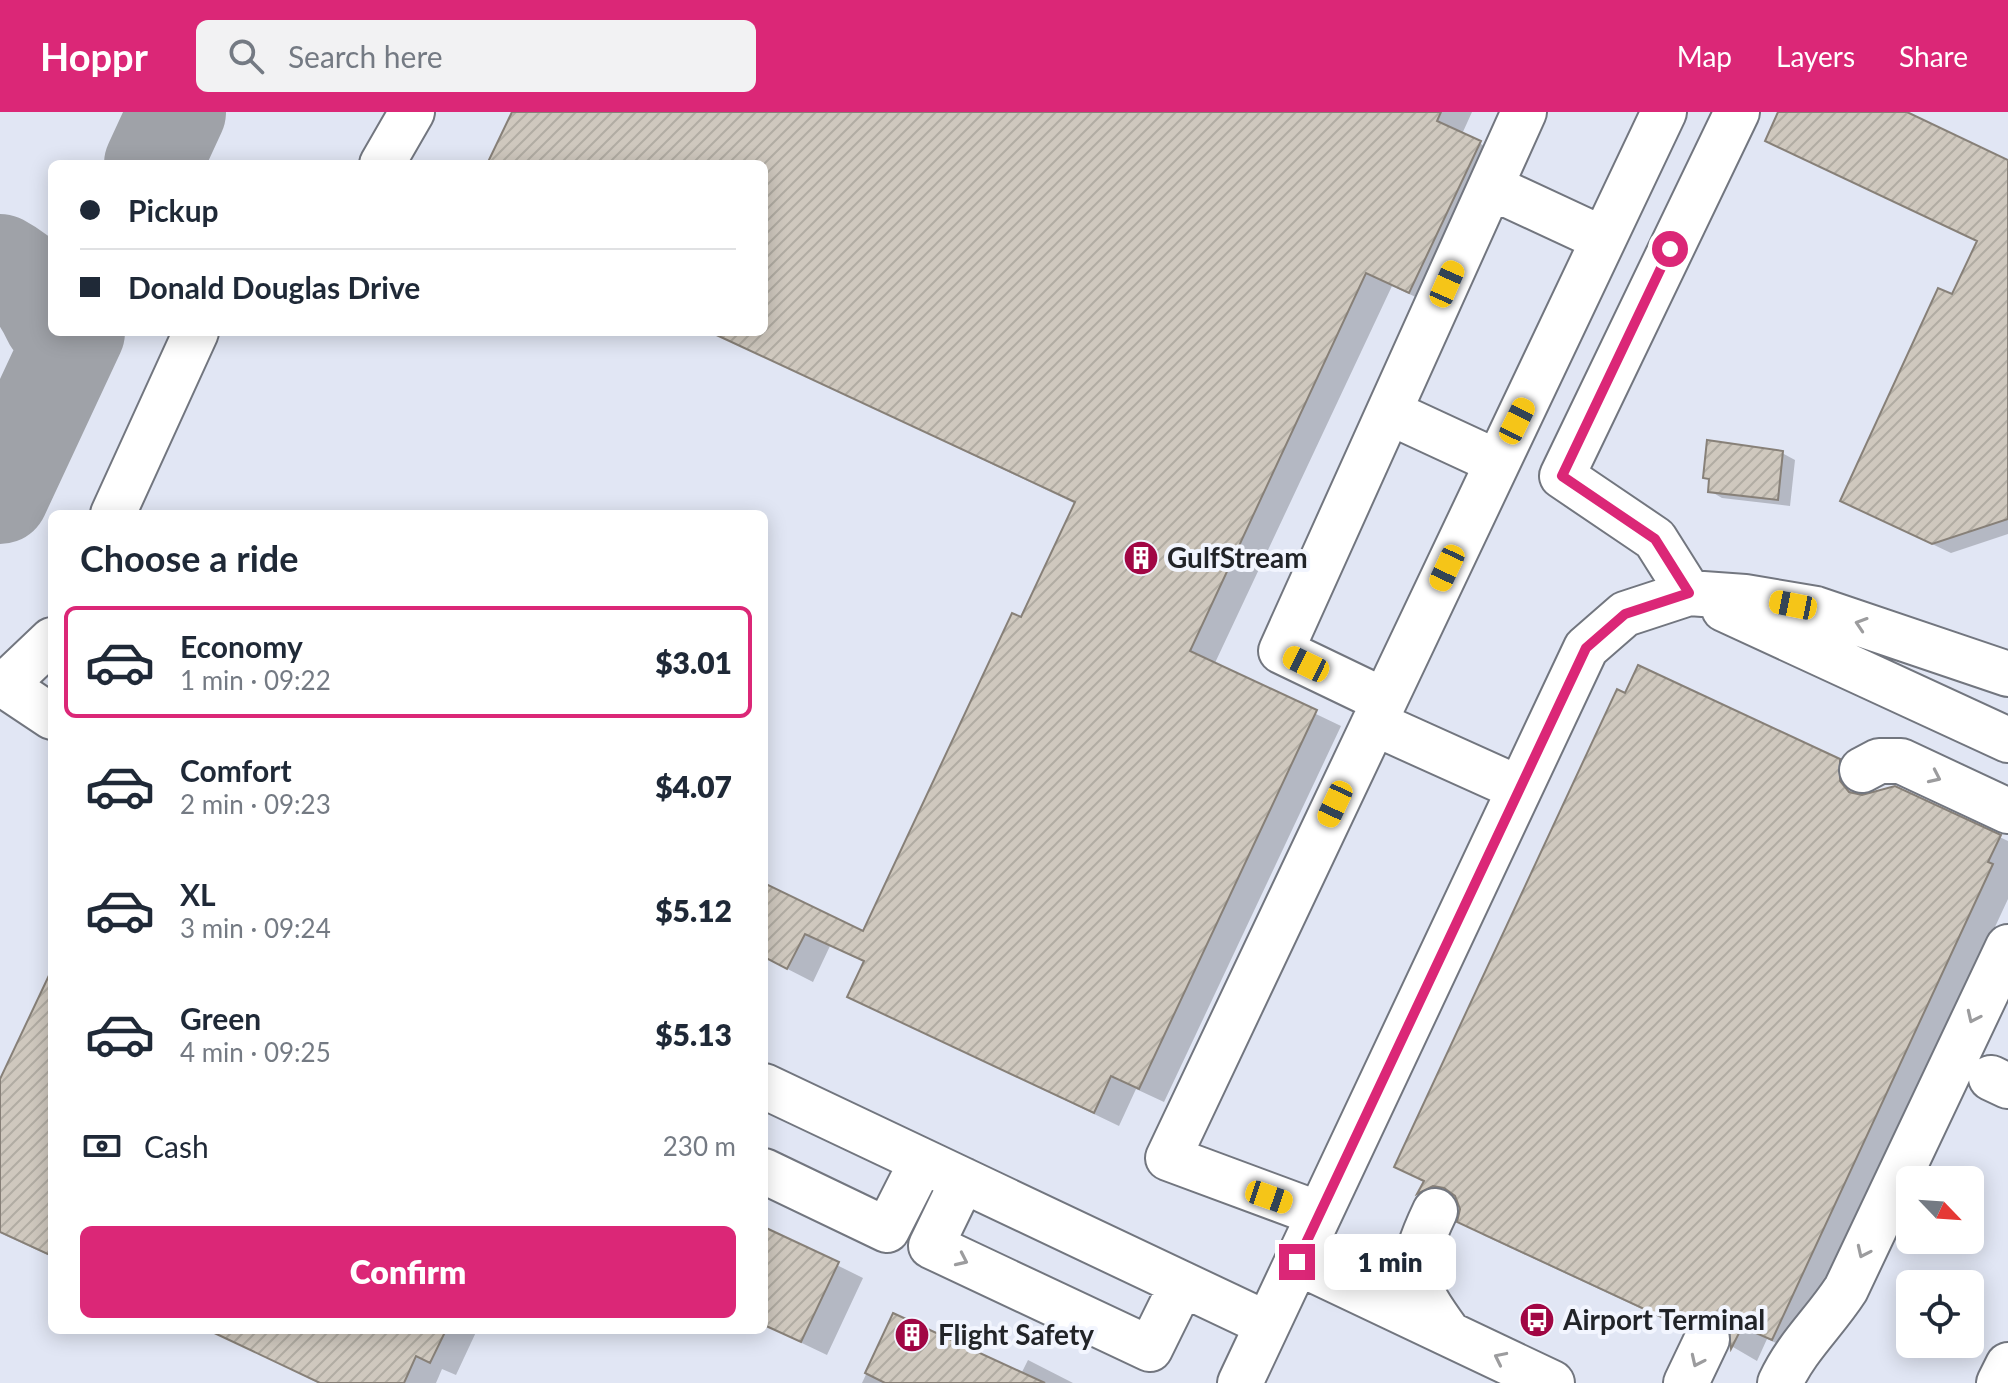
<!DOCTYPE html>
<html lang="en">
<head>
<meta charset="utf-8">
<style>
  body { margin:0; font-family:Lato,sans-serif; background:#f2f2f3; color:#1f2937; height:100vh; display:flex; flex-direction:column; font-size:30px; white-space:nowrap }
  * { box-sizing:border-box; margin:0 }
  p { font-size:26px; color:#747a83 }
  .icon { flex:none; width:44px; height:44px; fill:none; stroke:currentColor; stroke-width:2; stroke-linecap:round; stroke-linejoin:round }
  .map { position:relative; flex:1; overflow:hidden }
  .sheet { position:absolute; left:48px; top:398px; width:720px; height:824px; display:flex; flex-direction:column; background:#fff; border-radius:12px; box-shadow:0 4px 20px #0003 }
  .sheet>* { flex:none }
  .guide { position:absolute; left:48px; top:48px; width:720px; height:176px; border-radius:12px; box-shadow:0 4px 20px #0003; display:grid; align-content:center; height:176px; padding:0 32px; background:#fff }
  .needle { width:52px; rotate:115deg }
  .fabs { position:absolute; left:1896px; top:1054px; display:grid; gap:16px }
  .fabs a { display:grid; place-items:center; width:88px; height:88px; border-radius:12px; background:#fff; box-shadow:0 4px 20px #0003; font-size:40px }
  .end { position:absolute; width:36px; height:36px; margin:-18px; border:10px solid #db2777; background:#fff; box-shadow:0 0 0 4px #fff }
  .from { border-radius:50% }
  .bubble { position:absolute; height:56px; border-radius:12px; background:#fff; box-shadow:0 4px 20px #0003; font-size:26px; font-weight:800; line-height:56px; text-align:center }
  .car { position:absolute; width:24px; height:48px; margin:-24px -12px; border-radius:10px; box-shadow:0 0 6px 2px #0007; background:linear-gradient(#f5c518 24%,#345 0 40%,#f5c518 0 76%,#345 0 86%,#f5c518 0) }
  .guide b { display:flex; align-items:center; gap:28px; height:76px; font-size:30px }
  .guide b+b { border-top:2px solid #e0e1e3 }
  .guide i { width:20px; height:20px; background:#1f2937 }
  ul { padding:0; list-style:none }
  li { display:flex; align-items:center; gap:24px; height:112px; margin:0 16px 12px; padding:0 16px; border:4px solid transparent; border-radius:12px }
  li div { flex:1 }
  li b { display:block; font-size:30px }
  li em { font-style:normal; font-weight:800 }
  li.active { border-color:#db2777 }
  li>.icon { width:72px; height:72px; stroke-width:1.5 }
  h2 { padding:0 32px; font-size:36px; line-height:96px }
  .pay { display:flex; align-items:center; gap:20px; height:88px; padding:0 32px; font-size:30px }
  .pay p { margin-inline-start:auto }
  .primary-button { display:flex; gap:16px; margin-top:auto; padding:16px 32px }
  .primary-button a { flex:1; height:92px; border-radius:12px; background:#db2777; color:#fff; font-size:32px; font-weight:800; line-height:92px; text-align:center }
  header { display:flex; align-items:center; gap:48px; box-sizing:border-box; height:112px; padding:0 40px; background:#db2777; color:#fff }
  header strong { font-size:38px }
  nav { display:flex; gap:44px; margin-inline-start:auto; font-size:28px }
  .search { width:560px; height:72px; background:#f2f2f3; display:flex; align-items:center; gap:20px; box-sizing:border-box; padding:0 28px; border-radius:12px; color:#747a83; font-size:30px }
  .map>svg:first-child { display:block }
  .built { fill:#e1e6f4; fill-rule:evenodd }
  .shadow { fill:#0003 }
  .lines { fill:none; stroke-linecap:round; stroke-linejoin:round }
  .taxiway { stroke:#9fa2a8; stroke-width:98 }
  .building { fill:url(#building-hatch); stroke:#878078; stroke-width:2 }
  .minor-casing { stroke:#72767f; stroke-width:48 }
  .minor { stroke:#fff; stroke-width:44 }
  .oneway { stroke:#9c9c9e }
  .route { stroke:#db2777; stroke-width:10 }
  .labels { text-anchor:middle; stroke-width:8; stroke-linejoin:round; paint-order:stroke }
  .poi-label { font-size:28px; font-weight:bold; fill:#222428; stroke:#f2f5fe; text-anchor:start }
</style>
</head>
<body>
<header>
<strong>Hoppr</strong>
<div class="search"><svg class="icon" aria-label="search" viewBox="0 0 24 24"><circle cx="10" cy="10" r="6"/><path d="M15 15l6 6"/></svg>Search here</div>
<nav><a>Map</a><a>Layers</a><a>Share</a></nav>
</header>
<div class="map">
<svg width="2008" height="1271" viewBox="0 0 2008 1271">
  <defs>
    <pattern id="building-hatch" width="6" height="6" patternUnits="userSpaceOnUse" patternTransform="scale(2)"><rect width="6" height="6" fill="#cfc8be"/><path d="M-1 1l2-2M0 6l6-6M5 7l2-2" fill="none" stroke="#b1aca3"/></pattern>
  </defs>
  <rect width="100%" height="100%" fill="#f2f5fe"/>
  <path class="built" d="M0 0H2008V1271H0ZM52 52H764V220H52ZM52 402H764V1218H52ZM1910 1068H1970V1128H1910ZM1910 1172H1970V1232H1910Z"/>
  <path class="shadow" d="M514 0H1472L1462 22 1505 45 1435 194 1392 174 1214 553 1341 614 1164 990 1136 977 1119 1014 849 884 865 850 830 834 813 870 764 845V773L863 822 1076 392 714 220H764V52H490Z
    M1780 0H1902L2008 50V422L1951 441 1860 398 1979 130Z
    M1782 341 1795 348 1790 394 1722 386 1710 379 1711 368 1705 365Z
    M1839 649 1864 664V684L1895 676 2008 729V787L1797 1240 1767 1227 1757 1249 1733 1235 1730 1216 1718 1221 1711 1229 1485 1124 1460 1109 1462 1097 1458 1088 1444 1095 1420 1081 1425 1071 1396 1054Z
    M52 861V1145L0 1121V972Z
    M764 1117 863 1166 827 1243 764 1213Z
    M894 1203 1021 1262 1028 1248 1073 1271H862Z
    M230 1218H477L456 1263 442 1257 436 1271H318L227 1225Z"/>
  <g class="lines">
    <path class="taxiway" d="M153 52 177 0
      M0 151C26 165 40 182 52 208
      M0 383 76 220"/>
  </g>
  <path class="building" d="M512 0H1441L1437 9 1481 29 1409 181 1366 161 1190 539 1317 598 1139 977 1111 964 1094 1001 847 885 864 849 805 822 787 857 764 845V771L863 819 1012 501 1021 505 1075 390 710 220H764V52H487Z
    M1778 0H1907L2008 48V407L1932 432 1840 389 1938 176 1952 182 1977 129 1765 29Z
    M1707 328 1783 339 1778 388 1708 380 1709 367 1703 366Z
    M1638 553 1840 647V669L1849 680 1862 683 1895 674 2001 723 1988 750 1993 752 1772 1228 1742 1215 1731 1237 1728 1214 1718 1205 1704 1202 1692 1207 1685 1216 1457 1110 1460 1097 1455 1084 1444 1076 1433 1074 1417 1082 1424 1069 1394 1055 1617 577 1625 581Z
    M52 857V1144L0 1120V967Z
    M764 1115 839 1150 801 1230 764 1213Z
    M893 1201 1045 1271H885L865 1261Z
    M208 1218H446L430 1251 416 1244 404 1271H320Z"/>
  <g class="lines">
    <defs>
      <path id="minor" d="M382 52 412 0
        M1491 75 1603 127
        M1389 300 1497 350
        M113 402 196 220
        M1689 481 1655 427 1562 364 1737 0
        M1724 497 2008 628
        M1 571 52 605
        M0 572 14 564 52 528
        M1383 588 1281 539 1524 0
        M1862 658 1879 649H1901L2008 699
        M1518 676 1374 611 1664 0
        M1991 966 2008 974
        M764 974 1267 1212
        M764 1059 887 1118 922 1049
        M963 1068 931 1134 1150 1237 1182 1172
        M1435 1099C1407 1158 1411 1170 1449 1222
        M1319 1102 1168 1046 1374 611
        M1297 1150 1552 1271
        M1240 1271 1586 536 1625 502 1689 481 1745 485 1816 497 2008 562
        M1686 1271 1707 1227
        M1780 1271C1797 1234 1824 1211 1846 1177L2008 835
        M1999 1271 2008 1253"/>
    </defs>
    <use href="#minor" class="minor-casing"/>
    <use href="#minor" class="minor"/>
  </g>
  <defs><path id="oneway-chevron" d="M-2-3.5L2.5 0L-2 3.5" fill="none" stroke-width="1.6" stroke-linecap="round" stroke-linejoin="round" transform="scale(2)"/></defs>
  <g class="oneway">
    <use href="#oneway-chevron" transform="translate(1861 512) rotate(-162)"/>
    <use href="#oneway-chevron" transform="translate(1935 665) rotate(25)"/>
    <use href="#oneway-chevron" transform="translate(1973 905) rotate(115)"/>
    <use href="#oneway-chevron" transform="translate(1863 1140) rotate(115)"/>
    <use href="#oneway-chevron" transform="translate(962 1148) rotate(25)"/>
    <use href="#oneway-chevron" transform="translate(1500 1246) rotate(-154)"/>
    <use href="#oneway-chevron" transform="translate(1697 1249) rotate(115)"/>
  </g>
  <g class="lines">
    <path class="route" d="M1297 1150 1586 536 1625 502 1689 481 1655 427 1562 364 1670 137"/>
  </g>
  <defs>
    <symbol id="building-disc" viewBox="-11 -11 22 22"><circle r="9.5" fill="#a10644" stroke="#f2f5fe"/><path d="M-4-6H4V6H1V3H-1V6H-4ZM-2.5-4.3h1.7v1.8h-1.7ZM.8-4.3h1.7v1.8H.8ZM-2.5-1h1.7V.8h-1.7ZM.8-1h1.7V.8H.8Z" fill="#fff"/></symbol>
    <symbol id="bus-disc" viewBox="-11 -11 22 22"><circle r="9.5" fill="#a10644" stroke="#f2f5fe"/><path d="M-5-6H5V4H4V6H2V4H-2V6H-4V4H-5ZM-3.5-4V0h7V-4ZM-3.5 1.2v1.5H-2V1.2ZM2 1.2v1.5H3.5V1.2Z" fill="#fff"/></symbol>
  </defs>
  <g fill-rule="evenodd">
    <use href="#building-disc" x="1121" y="426" width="40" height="40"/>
    <use href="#bus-disc" x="1517" y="1188" width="40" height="40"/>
    <use href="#building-disc" x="892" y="1203" width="40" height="40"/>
  </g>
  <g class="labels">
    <g class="poi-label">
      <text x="1167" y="456">GulfStream</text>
      <text x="1563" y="1218">Airport Terminal</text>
      <text x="938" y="1233">Flight Safety</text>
    </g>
  </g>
</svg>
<div class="fabs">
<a><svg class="needle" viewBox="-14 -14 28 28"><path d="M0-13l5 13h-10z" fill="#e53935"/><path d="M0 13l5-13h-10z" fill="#747a83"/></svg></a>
<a><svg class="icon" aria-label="locate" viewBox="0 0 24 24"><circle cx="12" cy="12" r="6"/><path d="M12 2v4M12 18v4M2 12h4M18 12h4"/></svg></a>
</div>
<i class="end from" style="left:1670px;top:137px"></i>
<i class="end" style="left:1297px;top:1150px"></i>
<div class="bubble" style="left:1324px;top:1122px;width:132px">1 min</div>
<i class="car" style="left:1447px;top:172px;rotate:24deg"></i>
<i class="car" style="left:1517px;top:309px;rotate:26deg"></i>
<i class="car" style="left:1447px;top:456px;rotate:205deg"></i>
<i class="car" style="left:1793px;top:493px;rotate:281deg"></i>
<i class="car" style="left:1306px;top:552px;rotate:296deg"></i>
<i class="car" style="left:1335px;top:692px;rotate:205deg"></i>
<i class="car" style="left:1269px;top:1085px;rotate:109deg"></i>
<div class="guide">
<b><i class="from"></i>Pickup</b>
<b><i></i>Donald Douglas Drive</b>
</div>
<section class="sheet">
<h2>Choose a ride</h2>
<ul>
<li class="active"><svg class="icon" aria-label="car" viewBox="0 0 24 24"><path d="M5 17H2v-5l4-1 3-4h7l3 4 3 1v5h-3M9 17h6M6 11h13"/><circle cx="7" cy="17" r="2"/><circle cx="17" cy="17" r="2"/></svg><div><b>Economy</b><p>1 min · 09:22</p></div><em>$3.01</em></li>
<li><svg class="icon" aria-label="car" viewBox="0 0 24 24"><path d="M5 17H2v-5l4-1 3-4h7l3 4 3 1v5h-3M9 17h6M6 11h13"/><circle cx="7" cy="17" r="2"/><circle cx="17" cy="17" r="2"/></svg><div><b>Comfort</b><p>2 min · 09:23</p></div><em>$4.07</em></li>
<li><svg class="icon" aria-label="car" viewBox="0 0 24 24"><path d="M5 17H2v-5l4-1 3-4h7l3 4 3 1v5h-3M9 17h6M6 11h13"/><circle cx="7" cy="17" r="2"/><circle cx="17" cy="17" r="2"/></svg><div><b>XL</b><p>3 min · 09:24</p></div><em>$5.12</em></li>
<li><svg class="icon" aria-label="car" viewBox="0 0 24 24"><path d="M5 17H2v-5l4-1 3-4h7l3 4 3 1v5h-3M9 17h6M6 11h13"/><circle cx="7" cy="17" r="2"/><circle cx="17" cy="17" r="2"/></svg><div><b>Green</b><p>4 min · 09:25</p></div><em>$5.13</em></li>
</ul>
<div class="pay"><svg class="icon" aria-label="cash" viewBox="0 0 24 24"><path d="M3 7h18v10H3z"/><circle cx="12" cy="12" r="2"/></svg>Cash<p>230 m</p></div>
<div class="primary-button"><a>Confirm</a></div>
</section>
</div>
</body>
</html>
